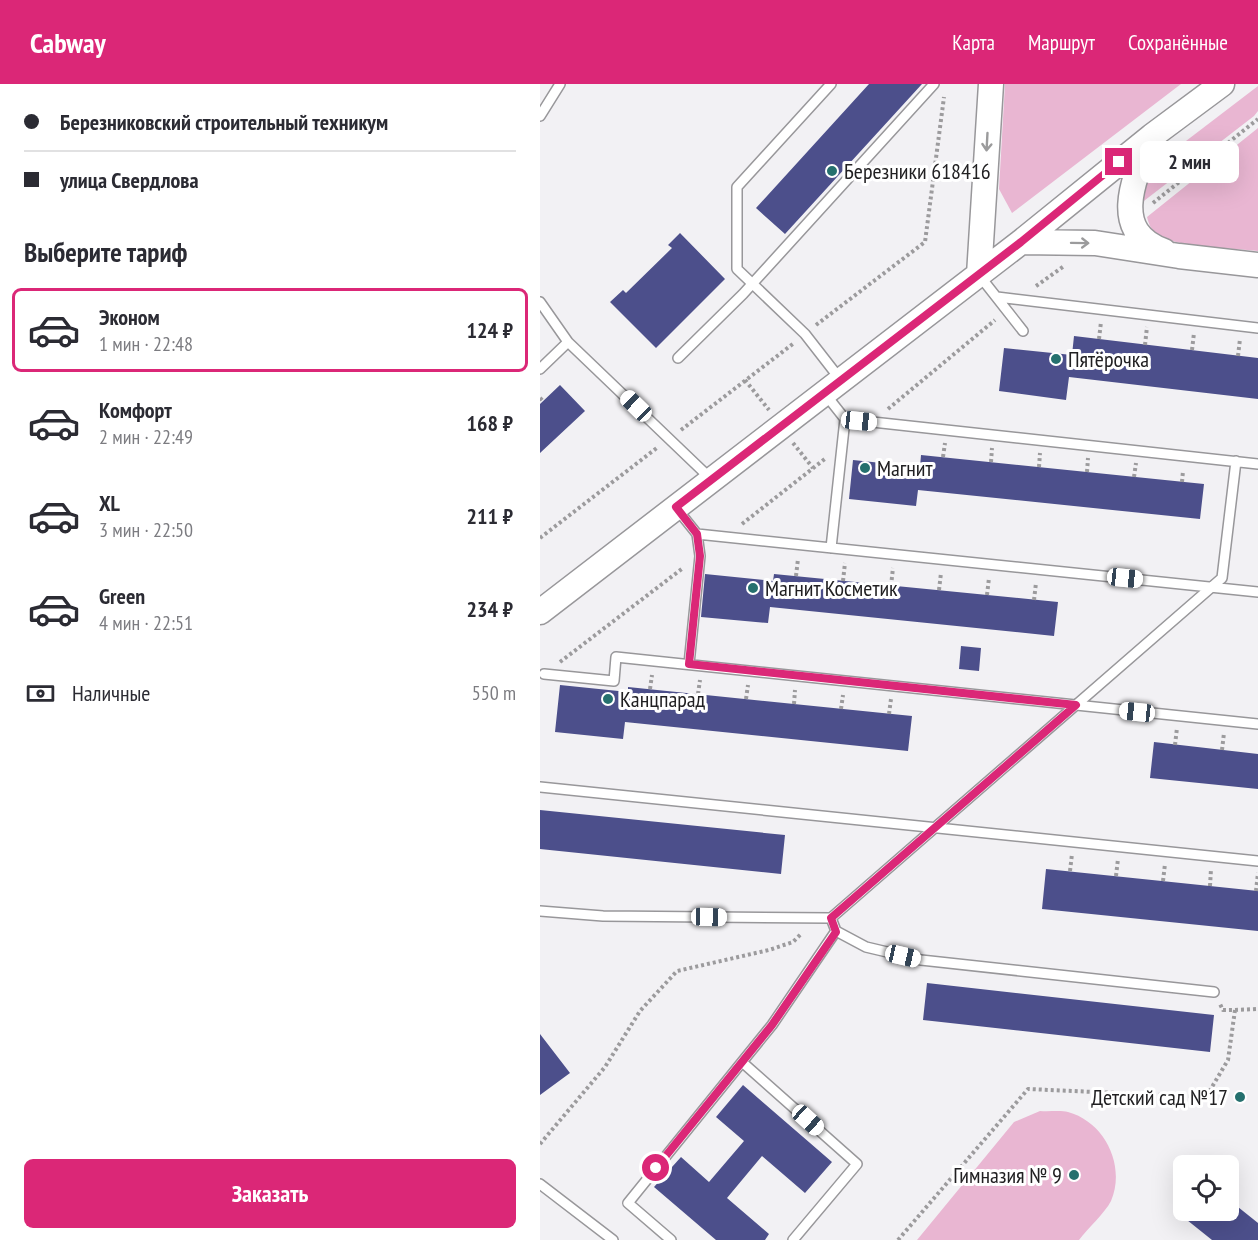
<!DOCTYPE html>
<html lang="ru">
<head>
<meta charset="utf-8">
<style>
  body { margin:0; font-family:"PT Sans Narrow",sans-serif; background:#f7f7f7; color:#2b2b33; height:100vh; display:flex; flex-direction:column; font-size:22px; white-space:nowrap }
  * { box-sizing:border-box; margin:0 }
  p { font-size:20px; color:#7c7c81 }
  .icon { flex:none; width:33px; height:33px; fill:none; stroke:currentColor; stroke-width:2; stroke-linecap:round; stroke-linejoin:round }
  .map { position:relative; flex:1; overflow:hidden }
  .details { display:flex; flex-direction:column; background:#fff; width:540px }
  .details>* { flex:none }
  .guide { display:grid; align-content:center; height:132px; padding:0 24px; background:#fff }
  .fabs { position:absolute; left:633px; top:1071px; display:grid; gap:12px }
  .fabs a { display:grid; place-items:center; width:66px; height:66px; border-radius:9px; background:#fff; box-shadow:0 6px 24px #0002; font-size:30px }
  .end { position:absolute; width:27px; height:27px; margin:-14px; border:8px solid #db2777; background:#fff; box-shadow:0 0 0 3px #fff }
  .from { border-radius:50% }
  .bubble { position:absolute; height:42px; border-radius:9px; background:#fff; box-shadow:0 6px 24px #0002; font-size:20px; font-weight:600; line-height:42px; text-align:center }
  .car { position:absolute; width:18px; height:36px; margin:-18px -9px; border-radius:8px; box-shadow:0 0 4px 2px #0007; background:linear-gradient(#fff 24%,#345 0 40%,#fff 0 76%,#345 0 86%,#fff 0) }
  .guide b { display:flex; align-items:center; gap:21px; height:57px; font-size:22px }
  .guide b+b { border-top:2px solid #e1e1e2 }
  .guide i { width:15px; height:15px; background:#2b2b33 }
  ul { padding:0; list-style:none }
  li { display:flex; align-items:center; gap:18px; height:84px; margin:0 12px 9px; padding:0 12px; border:3px solid transparent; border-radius:9px }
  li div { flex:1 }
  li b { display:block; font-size:22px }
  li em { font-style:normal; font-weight:600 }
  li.active { border-color:#db2777 }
  li>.icon { width:54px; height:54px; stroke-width:1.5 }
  h2 { padding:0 24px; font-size:27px; line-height:72px }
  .pay { display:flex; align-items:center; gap:15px; height:66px; padding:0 24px; font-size:22px }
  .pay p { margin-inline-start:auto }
  .cta { display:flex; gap:12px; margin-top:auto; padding:12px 24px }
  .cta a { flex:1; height:69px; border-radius:9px; background:#db2777; color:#fff; font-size:24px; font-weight:600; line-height:69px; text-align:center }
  header { display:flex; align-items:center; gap:36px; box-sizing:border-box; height:84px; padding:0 30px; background:#db2777; color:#fff }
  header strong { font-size:28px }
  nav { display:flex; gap:33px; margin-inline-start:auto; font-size:21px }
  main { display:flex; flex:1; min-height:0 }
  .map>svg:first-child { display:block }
  .green { fill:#e9b6d2 }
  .building { fill:#4c4f8b }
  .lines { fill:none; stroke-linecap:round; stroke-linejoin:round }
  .service-casing { stroke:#98979a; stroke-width:12 }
  .secondary-casing { stroke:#98979a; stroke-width:27 }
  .path { stroke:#9c9b9d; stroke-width:4; stroke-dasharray:3 3; stroke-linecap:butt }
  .service { stroke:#fff; stroke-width:9 }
  .secondary { stroke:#fff; stroke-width:24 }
  .oneway { stroke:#9b9b9c }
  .route { stroke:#db2777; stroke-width:8 }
  .poi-dot { fill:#25706e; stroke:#fff; stroke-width:2 }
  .labels { text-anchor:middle; stroke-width:6; stroke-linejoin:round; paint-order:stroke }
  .poi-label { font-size:22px; fill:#212022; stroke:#fff; text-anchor:start }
</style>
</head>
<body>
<header>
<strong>Cabway</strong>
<nav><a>Карта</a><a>Маршрут</a><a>Сохранённые</a></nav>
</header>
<main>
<section class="details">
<div class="guide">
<b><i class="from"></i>Березниковский строительный техникум</b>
<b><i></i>улица Свердлова</b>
</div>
<h2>Выберите тариф</h2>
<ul>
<li class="active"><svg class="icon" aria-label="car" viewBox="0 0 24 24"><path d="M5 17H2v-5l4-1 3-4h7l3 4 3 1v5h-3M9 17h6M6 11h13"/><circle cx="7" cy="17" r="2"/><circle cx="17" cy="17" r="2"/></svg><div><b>Эконом</b><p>1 мин · 22:48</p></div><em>124 ₽</em></li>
<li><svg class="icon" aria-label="car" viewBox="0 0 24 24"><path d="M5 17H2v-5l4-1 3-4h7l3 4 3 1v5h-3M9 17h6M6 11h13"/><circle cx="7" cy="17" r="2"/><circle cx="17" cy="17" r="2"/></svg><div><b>Комфорт</b><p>2 мин · 22:49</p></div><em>168 ₽</em></li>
<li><svg class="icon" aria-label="car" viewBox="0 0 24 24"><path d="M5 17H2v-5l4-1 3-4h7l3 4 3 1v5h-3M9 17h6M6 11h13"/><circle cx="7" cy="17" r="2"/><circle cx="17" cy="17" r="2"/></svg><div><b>XL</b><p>3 мин · 22:50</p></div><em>211 ₽</em></li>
<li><svg class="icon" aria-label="car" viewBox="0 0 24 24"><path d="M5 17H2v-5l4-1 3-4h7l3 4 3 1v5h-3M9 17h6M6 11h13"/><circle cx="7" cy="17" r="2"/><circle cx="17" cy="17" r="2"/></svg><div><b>Green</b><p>4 мин · 22:51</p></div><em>234 ₽</em></li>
</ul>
<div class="pay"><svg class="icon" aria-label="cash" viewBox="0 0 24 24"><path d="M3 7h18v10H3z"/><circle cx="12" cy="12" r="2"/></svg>Наличные<p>550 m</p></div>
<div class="cta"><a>Заказать</a></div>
</section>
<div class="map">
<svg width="718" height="1156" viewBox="0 0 718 1156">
  <rect width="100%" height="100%" fill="#f2f1f4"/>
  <path class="green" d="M465 0H641L472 129 459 105Z
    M718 2V27L714 32 600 120 608 86Z
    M718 44V167C692 164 642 164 619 152 612 148 609 141 607 133Z
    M500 1027C509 1028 520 1026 528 1028 565 1038 586 1082 571 1117 565 1129 547 1145 539 1156H377L474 1038Z"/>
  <path class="building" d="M329 0H382L245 150 216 124Z
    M140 149 185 195 116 264 70 218 83 206 86 209 132 164 128 161Z
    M534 252 718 274V315L529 293 526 316 459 307 464 264 532 271Z
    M20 301 45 327 0 369V320Z
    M381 371 664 400 660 435 378 406 376 422 309 415 313 376 380 383Z
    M165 490 233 497 234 490 518 518 514 552 230 523 228 539 161 533Z
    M421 562 441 564 439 587 419 585Z
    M20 601 88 608V603L372 632 368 667 85 638 83 655 15 648Z
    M614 658 718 670V705L610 694Z
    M0 726 245 751 241 790 0 765Z
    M506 785 718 807V847L502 825Z
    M387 899 674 931 670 968 383 936Z
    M0 950 30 989 0 1011Z
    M203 1001 292 1078 265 1109 222 1072 187 1114 229 1150 225 1156H176L114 1103 141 1073 169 1098 204 1057 176 1033Z
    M688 1115 718 1139V1156H672L637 1128 644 1120V1126H688Z"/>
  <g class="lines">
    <defs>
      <path id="service" d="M291 0 197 103V185L265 250 300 295
        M0 32 20 0
        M439 191 483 247
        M457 213 718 244
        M0 218 28 258 170 394
        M138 274 203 210 394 0
        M0 285 28 258
        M286 311 305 335 291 464
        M305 335 718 380
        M137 425 157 450 160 472 149 580
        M157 450 718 508
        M4 590 74 597 76 573 718 640
        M0 703 718 777
        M0 827 63 832 291 834 682 494 696 377
        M291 834 296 847 326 863 381 876 674 908
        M202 978 232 941 296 847
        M0 1100 73 1156
        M131 1156 88 1119 202 978 317 1080 253 1156"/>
      <path id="secondary" d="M611 54C595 92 568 147 624 167
        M481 158 555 159 639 172 718 181
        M439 191 451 0
        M0 528 481 158 612 52 682 0"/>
    </defs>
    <use href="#service" class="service-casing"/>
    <use href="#secondary" class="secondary-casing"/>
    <path class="path" d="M613 119 718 35
      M496 202 524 182
      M276 241 385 158 404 13
      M559 255 561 238
      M605 261 607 243
      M652 266 654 249
      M698 272 700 255
      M205 296 229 326
      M0 314 3 317
      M348 325 455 236
      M141 346 254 259
      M253 359 273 384
      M403 373 405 359
      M451 378 452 364
      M499 383 500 369
      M547 388 548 374
      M594 393 596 379
      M642 398 643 387
      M202 440 286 374
      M0 454 118 363
      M256 492 258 475
      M303 497 305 479
      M351 502 353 484
      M399 506 401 489
      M447 511 449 494
      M494 516 496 499
      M20 578 143 484
      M110 605 112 591
      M158 610 160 596
      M206 615 208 601
      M254 620 255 606
      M301 625 303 611
      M349 630 351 615
      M635 661 637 644
      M682 666 684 649
      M530 787 532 770
      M576 792 578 775
      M623 797 625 780
      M670 802 671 785
      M716 807 718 789
      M695 926 718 925
      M0 1060 65 983 100 927 137 887 229 866 253 858 262 849
      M358 1156 488 1005 666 1013 688 976 695 926H683L679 918"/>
    <use href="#service" class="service"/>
    <use href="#secondary" class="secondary"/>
  </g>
  <defs><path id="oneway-shaft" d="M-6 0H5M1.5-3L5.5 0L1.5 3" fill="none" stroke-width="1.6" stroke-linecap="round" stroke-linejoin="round" transform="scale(1.5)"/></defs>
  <g class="oneway">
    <use href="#oneway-shaft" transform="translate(447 58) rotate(93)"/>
    <use href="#oneway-shaft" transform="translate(540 159) rotate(1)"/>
  </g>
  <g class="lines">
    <path class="route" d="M116 1084 232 941 296 848 291 834 536 621 149 580 160 472 157 450 136 423 481 158 579 78"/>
  </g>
  <g class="poi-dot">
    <circle cx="292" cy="87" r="6"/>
    <circle cx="516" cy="275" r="6"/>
    <circle cx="325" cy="384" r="6"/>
    <circle cx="213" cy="504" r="6"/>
    <circle cx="68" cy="615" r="6"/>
    <circle cx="700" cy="1013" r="6"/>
    <circle cx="534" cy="1091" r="6"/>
  </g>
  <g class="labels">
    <g class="poi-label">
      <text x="304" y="95">Березники 618416</text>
      <text x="528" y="283">Пятёрочка</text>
      <text x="337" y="392">Магнит</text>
      <text x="225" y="512">Магнит Косметик</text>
      <text x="80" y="623">Канцпарад</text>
      <text x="688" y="1021" text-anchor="end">Детский сад №17</text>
      <text x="522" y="1099" text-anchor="end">Гимназия № 9</text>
    </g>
  </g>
</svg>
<div class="fabs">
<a><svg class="icon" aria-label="locate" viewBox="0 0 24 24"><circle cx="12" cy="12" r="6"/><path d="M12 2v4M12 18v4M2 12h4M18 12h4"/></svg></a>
</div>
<i class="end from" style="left:116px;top:1084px"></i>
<i class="end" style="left:579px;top:78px"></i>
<div class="bubble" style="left:600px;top:57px;width:99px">2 мин</div>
<i class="car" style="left:96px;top:322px;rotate:314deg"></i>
<i class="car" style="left:319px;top:337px;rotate:96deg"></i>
<i class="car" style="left:585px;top:494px;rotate:96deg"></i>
<i class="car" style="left:597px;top:628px;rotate:276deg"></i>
<i class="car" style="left:169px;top:833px;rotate:91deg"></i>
<i class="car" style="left:363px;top:872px;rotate:103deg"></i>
<i class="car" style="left:268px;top:1036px;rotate:132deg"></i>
</div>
</main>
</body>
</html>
